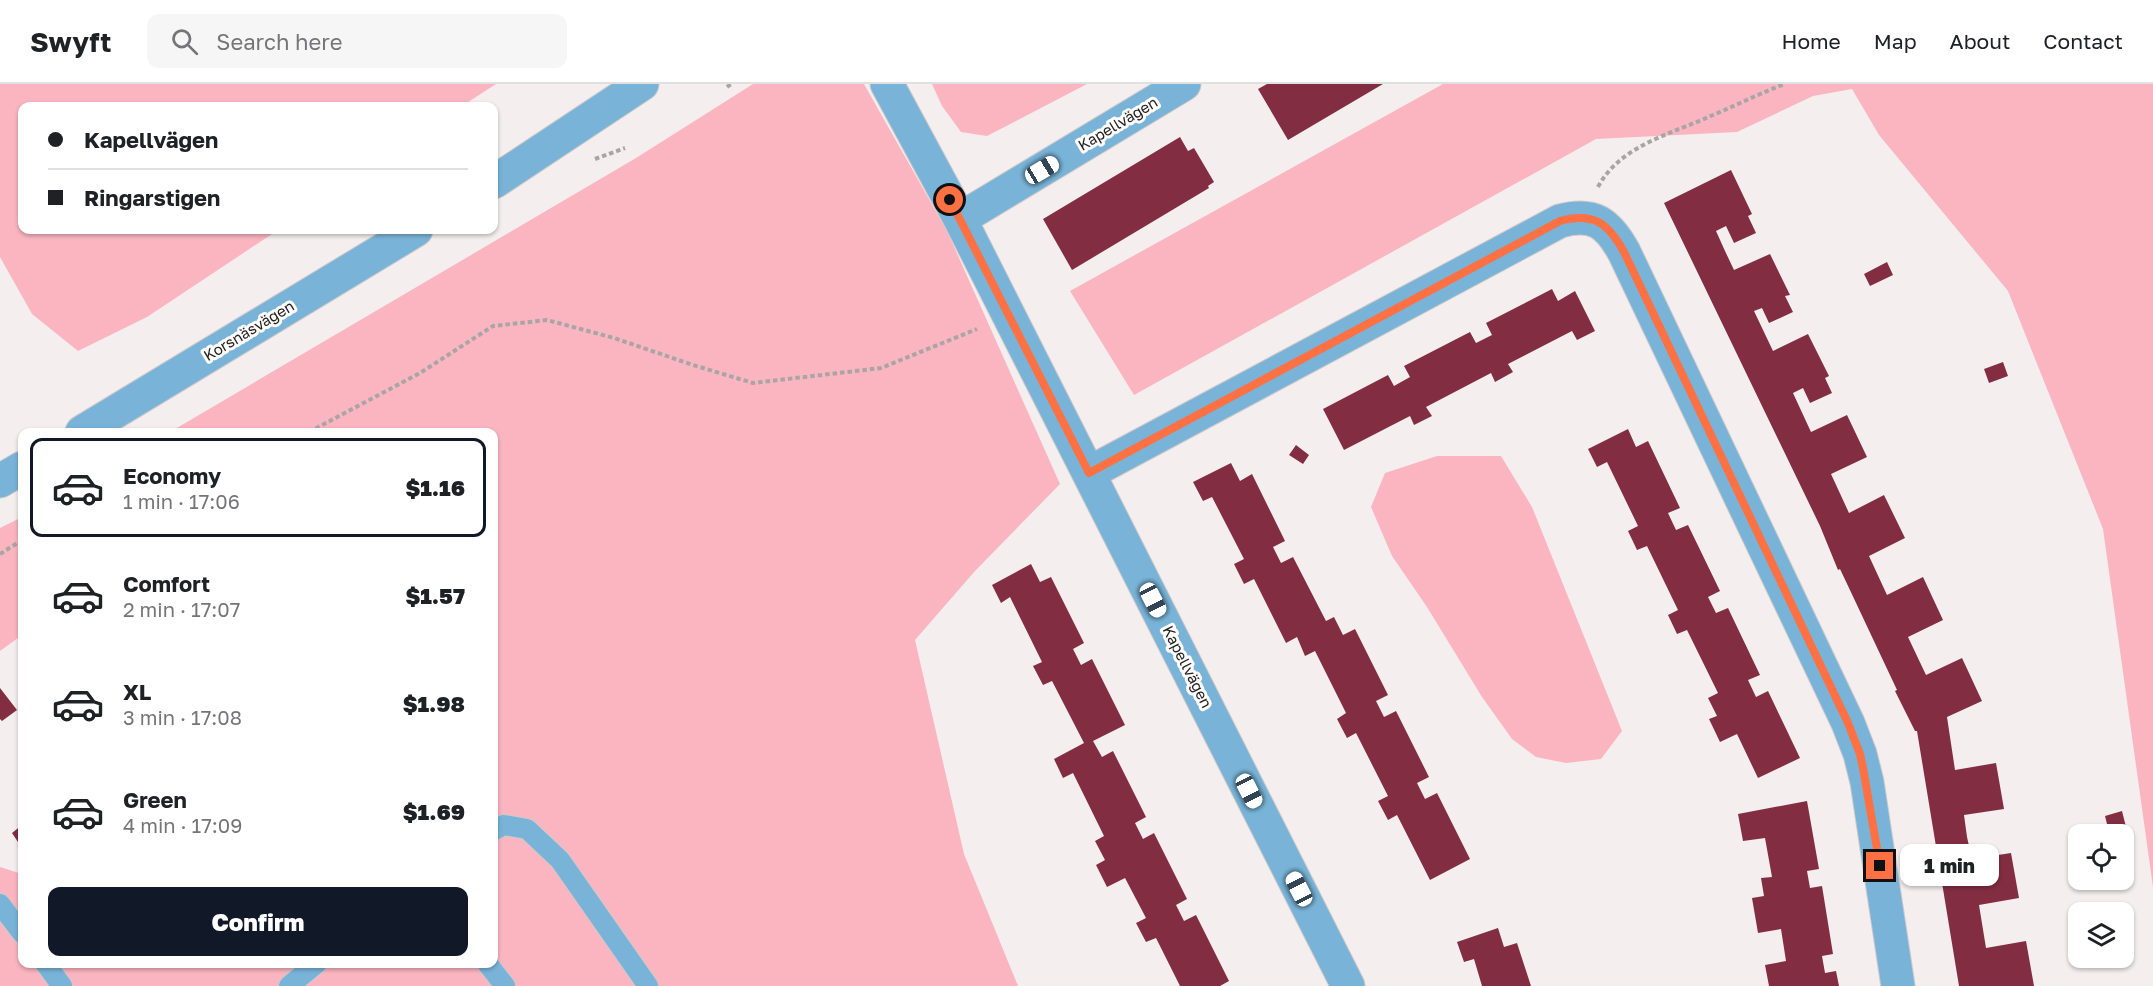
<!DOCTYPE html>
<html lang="en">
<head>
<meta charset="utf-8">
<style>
  body { margin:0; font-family:"Golos Text",sans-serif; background:#f6f6f6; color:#202124; height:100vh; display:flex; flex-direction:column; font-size:22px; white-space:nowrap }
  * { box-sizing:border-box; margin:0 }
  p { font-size:20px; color:#757577 }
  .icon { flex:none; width:33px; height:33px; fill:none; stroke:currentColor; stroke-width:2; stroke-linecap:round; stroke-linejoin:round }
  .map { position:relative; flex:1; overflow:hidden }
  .sheet { position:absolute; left:18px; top:344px; width:480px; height:540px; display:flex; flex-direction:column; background:#fff; border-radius:12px; box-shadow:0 2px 4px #0004 }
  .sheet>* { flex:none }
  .hud { position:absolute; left:18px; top:18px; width:480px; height:132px; border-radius:12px; box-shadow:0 2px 4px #0004; display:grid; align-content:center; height:132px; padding:0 30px; background:#fff }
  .fabs { position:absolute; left:2068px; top:740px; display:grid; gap:12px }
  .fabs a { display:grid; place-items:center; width:66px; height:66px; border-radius:12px; background:#fff; box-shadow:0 2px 4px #0004; font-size:30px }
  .end { position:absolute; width:27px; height:27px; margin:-14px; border:8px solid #ff7043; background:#111; box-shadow:0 0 0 3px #111 }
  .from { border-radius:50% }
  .bubble { position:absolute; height:42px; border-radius:12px; background:#fff; box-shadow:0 2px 4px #0004; font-size:20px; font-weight:800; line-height:42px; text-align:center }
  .car { position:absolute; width:18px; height:36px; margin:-18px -9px; border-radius:8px; box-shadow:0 0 4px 2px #0007; background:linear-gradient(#fff 24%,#345 0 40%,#fff 0 76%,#345 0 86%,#fff 0) }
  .hud b { display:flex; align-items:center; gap:21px; height:57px; font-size:22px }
  .hud b+b { border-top:2px solid #e0e0e0 }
  .hud i { width:15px; height:15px; background:#202124 }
  ul { padding:10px 0 0; list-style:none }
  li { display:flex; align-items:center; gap:18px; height:99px; margin:0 12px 9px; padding:0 18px; border:3px solid transparent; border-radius:12px }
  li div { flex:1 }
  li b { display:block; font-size:22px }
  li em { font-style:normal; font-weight:800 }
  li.current { border-color:#111827 }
  li>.icon { width:54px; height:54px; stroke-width:1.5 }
  .primary-button { display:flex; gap:12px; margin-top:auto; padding:12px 30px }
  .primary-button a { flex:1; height:69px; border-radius:12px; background:#111827; color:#fff; font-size:24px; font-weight:800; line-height:69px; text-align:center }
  header { display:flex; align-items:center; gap:36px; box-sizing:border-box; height:84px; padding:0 30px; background:#fff; border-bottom:2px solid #e0e0e0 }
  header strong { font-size:28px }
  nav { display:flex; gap:33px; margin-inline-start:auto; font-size:21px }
  .search { width:420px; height:54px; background:#f6f6f6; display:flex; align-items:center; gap:15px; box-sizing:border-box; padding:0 21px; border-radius:12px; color:#757577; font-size:22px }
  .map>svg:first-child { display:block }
  .green { fill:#fbb5c0 }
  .building { fill:#832d42 }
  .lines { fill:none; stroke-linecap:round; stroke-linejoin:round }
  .service-casing { stroke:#cec9c9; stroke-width:22 }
  .minor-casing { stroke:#cec9c9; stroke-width:35 }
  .tertiary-casing { stroke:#cec9c9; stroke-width:35 }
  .path { stroke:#aaa5a5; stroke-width:4; stroke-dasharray:4.5 3; stroke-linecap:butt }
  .service { stroke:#79b4d8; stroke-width:20 }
  .minor { stroke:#79b4d8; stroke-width:33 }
  .tertiary { stroke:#79b4d8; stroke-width:33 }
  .route { stroke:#ff7043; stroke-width:8 }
  .labels { text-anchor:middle; stroke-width:6; stroke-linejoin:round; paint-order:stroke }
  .street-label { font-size:15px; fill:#232121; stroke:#fffcfc }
</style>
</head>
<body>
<header>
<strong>Swyft</strong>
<div class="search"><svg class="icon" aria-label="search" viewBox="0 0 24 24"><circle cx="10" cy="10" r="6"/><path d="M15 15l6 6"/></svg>Search here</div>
<nav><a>Home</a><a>Map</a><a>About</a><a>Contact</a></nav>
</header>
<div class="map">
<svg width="2153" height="902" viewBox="0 0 2153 902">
  <rect width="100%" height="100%" fill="#f4eeee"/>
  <path class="green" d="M0 0H496L462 22H22V146H278L147 233 78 267 32 230 0 173Z
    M753 0H864L947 147 1060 400 975 487 915 556 964 770 1018 902H0V783L22 790V879H494V348H170L636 74Z
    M932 0H1087L987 52 961 48 942 22Z
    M1443 0H2153V803L2103 445 2008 207 1879 51 1852 5 1813 12 1737 48 1596 55 1134 311 1070 207Z
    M1437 372H1501L1532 423 1622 647 1601 675 1566 679 1536 673 1512 655 1482 613 1427 523 1392 472 1371 423 1385 389Z
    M22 433V551L0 567V444Z"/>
  <path class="building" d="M1267 0H1383L1288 56 1258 5Z
    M1180 53 1188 67 1194 64 1214 98 1208 102 1209 104 1072 186 1043 135Z
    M1731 86 1752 130 1748 132 1756 149 1734 159 1726 142 1716 147 1725 167 1734 186 1770 170 1790 211 1785 212 1793 228 1769 239 1762 224 1754 227 1773 267 1808 250 1829 292 1825 294 1832 309 1810 319 1803 304 1793 309 1811 348 1847 331 1867 373 1831 390 1849 429 1884 411 1905 454 1869 472 1887 511 1923 493 1943 536 1908 553 1926 591 1962 574 1982 617 1947 633 1955 686 1996 679 2004 725 1964 731 1967 753 1972 775 2011 769 2019 814 1979 821 1986 864 2026 857 2034 902H1959L1917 647H1915L1895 607 1897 606 1849 504 1840 485 1838 486 1820 442 1664 119Z
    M1887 178 1893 191 1870 202 1864 190Z
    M1552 205 1558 217 1575 207 1595 247 1577 256 1572 247 1508 280 1513 288 1495 298 1491 289 1426 323 1432 332 1414 341 1410 332 1344 366 1323 325 1388 291 1394 302 1410 293 1404 282 1470 248 1476 259 1492 251 1486 239Z
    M2003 278 2008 292 1989 299 1984 285Z
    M1628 345 1636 363 1648 357 1680 424 1668 429 1676 446 1688 441 1720 507 1708 513 1716 529 1728 524 1760 591 1748 596 1756 613 1768 607 1800 674 1758 694 1737 650 1720 658 1709 635 1717 632 1708 614 1718 609 1687 546 1677 550 1668 531 1678 526 1647 462 1637 466 1628 447 1638 442 1607 378 1597 383 1588 365Z
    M1296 361 1309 371 1303 380 1289 371Z
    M1231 379 1240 397 1252 390 1285 457 1273 463 1281 479 1293 473 1326 537 1334 533 1343 551 1355 545 1388 611 1376 617 1384 633 1396 627 1429 693 1417 699 1425 715 1437 709 1470 775 1430 796 1397 731 1388 736 1378 717 1388 712 1356 649 1347 654 1337 635 1346 629 1315 567 1305 572 1297 553 1286 559 1254 495 1244 500 1234 480 1244 475 1212 413 1203 417 1193 398Z
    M1031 480 1040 498 1051 493 1084 559 1073 565 1081 581 1092 575 1125 641 1093 657 1102 673 1113 667 1146 733 1135 739 1143 755 1154 749 1187 815 1176 821 1184 837 1196 831 1229 897 1220 902H1180L1156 854 1146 858 1136 839 1146 834 1125 794 1107 803 1096 781 1105 776 1095 757 1104 752 1073 689 1063 694 1054 675 1084 659 1052 597 1043 601 1033 582 1042 578 1010 513 1001 519 992 501Z
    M0 604 17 626 2 637 0 635Z
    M1807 717 1819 785 1807 787 1810 804 1822 802 1833 870 1822 872 1825 889 1836 887 1839 902H1769L1765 881 1786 877 1781 845 1758 849 1752 814 1764 812 1761 794 1772 793 1765 754 1743 757 1738 730Z
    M2122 727 2126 743 2109 748 2105 732Z
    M22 741V764L12 749Z
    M1498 844 1504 863 1517 859 1531 902H1482L1474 875 1464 878 1457 858Z"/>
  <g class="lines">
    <defs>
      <path id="service" d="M494 746 504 741 527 745 560 776 648 902
        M0 820 22 849
        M45 879 62 902
        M487 879 505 902
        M289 902 317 879"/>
      <path id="minor" d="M887 0 960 135 1348 902
        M960 135 1184 0
        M1089 389 1560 137C1594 128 1608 139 1624 168L1848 639 1860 670 1867 698 1898 902"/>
      <path id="tertiary" d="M494 98 642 0
        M82 348 416 146
        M0 397 22 384"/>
    </defs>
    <use href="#service" class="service-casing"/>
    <use href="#minor" class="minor-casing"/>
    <use href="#tertiary" class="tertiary-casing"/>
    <path class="path" d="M727 3 731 0
      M595 75 625 64
      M1598 103C1620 61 1674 49 1713 31 1737 21 1760 9 1785 0
      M309 348 420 289 493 242 547 236 614 254 693 281 753 299 881 284 977 245
      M0 470 22 456"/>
    <use href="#service" class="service"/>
    <use href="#minor" class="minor"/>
    <use href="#tertiary" class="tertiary"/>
  </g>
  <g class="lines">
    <path class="route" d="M950 116 1089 389 1560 137C1594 128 1608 139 1624 168L1848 639 1860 670 1863 684 1880 782"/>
  </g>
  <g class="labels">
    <g class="street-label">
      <text transform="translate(1118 40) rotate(-31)" y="5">Kapellvägen</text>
      <text transform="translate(249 247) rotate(-31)" y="5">Korsnäsvägen</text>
      <text transform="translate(1187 583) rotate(63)" y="5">Kapellvägen</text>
    </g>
  </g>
</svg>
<div class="fabs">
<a><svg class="icon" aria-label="locate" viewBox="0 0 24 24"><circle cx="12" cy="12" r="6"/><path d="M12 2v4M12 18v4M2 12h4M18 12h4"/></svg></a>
<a><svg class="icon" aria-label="layers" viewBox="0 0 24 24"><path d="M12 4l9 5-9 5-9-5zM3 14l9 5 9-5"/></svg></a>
</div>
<i class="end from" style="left:950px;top:116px"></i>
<i class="end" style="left:1880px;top:782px"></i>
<div class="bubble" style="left:1900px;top:760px;width:99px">1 min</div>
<i class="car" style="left:1042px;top:86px;rotate:59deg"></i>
<i class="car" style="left:1153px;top:516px;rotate:153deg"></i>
<i class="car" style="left:1249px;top:707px;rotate:153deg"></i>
<i class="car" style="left:1299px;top:805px;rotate:333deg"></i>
<div class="hud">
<b><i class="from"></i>Kapellvägen</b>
<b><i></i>Ringarstigen</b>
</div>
<section class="sheet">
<ul>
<li class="current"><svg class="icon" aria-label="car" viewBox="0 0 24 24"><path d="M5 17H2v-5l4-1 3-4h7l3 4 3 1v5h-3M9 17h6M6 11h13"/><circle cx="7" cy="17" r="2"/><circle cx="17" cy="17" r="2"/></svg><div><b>Economy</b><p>1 min · 17:06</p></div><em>$1.16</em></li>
<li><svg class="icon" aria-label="car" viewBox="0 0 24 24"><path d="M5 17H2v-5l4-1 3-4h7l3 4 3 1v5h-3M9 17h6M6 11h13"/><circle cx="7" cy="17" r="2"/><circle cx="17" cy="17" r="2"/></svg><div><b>Comfort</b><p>2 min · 17:07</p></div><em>$1.57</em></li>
<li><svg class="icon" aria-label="car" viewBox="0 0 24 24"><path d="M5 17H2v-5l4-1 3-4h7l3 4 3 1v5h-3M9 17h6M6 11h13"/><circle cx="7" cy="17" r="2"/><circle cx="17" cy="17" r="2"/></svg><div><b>XL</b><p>3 min · 17:08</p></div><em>$1.98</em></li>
<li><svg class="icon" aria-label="car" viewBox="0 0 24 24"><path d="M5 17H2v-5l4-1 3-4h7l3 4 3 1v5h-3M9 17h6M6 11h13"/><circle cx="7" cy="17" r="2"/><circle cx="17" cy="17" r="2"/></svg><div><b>Green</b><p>4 min · 17:09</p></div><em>$1.69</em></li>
</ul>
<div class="primary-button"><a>Confirm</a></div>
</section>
</div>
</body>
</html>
